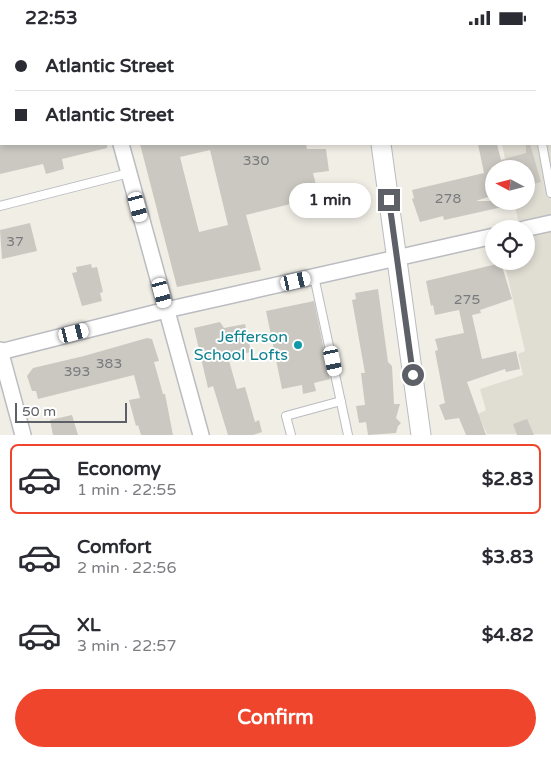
<!DOCTYPE html>
<html lang="en">
<head>
<meta charset="utf-8">
<style>
  body { margin:0; font-family:"Varela Round",sans-serif; background:#f7f7f7; color:#2b2b33; height:100vh; display:flex; flex-direction:column; font-size:19px; white-space:nowrap }
  * { box-sizing:border-box; margin:0 }
  p { font-size:16px; color:#7c7c81 }
  .icon { flex:none; width:28px; height:28px; fill:none; stroke:currentColor; stroke-width:2; stroke-linecap:round; stroke-linejoin:round }
  .map { position:relative; height:400px; overflow:hidden }
  .drawer { display:flex; flex-direction:column; background:#fff; flex:1 }
  .drawer>* { flex:none }
  .top-card { position:absolute; left:0px; top:0px; width:551px; height:110px; box-shadow:0 2px 8px #0003; display:grid; align-content:center; height:110px; padding:0 15px; background:#fff }
  .needle { width:32px; rotate:277deg }
  .buttons { position:absolute; left:485px; top:125px; display:grid; gap:10px }
  .buttons a { display:grid; place-items:center; width:50px; height:50px; border-radius:50%; background:#fff; box-shadow:0 2px 8px #0003; font-size:25px }
  .scale { position:absolute; left:15px; bottom:12px; width:112px; box-sizing:border-box; padding-left:5px; border:2px solid #5d6066; border-top:0; font-size:14px; line-height:18px; white-space:nowrap; color:#5d6066; -webkit-text-stroke:4px #fff; paint-order:stroke }
  .end { position:absolute; width:22px; height:22px; margin:-11px; border:6px solid #5d6066; background:#fff; box-shadow:0 0 0 2px #fff }
  .from { border-radius:50% }
  .bubble { position:absolute; height:35px; border-radius:18px; background:#fff; box-shadow:0 2px 8px #0003; font-size:16px; font-weight:800; line-height:35px; text-align:center }
  .car { position:absolute; width:15px; height:30px; margin:-15px -8px; border-radius:6px; box-shadow:0 0 4px 1px #0007; background:linear-gradient(#fff 24%,#345 0 40%,#fff 0 76%,#345 0 86%,#fff 0) }
  .top-card b { display:flex; align-items:center; gap:18px; height:48px; font-size:19px }
  .top-card b+b { border-top:1px solid #e1e1e2 }
  .top-card i { width:12px; height:12px; background:#2b2b33 }
  ul { padding:9px 0 0; list-style:none }
  li { display:flex; align-items:center; gap:15px; height:70px; margin:0 10px 8px; padding:0 5px; border:2px solid transparent; border-radius:8px }
  li div { flex:1 }
  li b { display:block; font-size:19px }
  li em { font-style:normal; font-weight:800 }
  li.on { border-color:#ef452c }
  li>.icon { width:45px; height:45px; stroke-width:1.5 }
  .cta { display:flex; gap:10px; margin-top:auto; padding:10px 15px }
  .cta a { flex:1; height:58px; border-radius:30px; background:#ef452c; color:#fff; font-size:20px; font-weight:800; line-height:58px; text-align:center }
  .status { display:flex; justify-content:space-between; align-items:center; height:35px; padding:0 25px; background:#fff; direction:ltr }
  .status svg { height:14px; fill:currentColor }
  .map>svg:first-child { display:block }
  .education { fill:#e0ddd3 }
  .building { fill:#cbc8c2; fill-rule:evenodd }
  .lines { fill:none; stroke-linecap:round; stroke-linejoin:round }
  .service-casing { stroke:#babcc1; stroke-width:10 }
  .minor-casing { stroke:#babcc1; stroke-width:18 }
  .tertiary-casing { stroke:#babcc1; stroke-width:21 }
  .service { stroke:#fff; stroke-width:8 }
  .minor { stroke:#fff; stroke-width:15 }
  .tertiary { stroke:#fff; stroke-width:19 }
  .route { stroke:#5d6066; stroke-width:6 }
  .culture-dot { fill:#0f9aa8; stroke:#fff; stroke-width:2 }
  .labels { text-anchor:middle; stroke-width:4; stroke-linejoin:round; paint-order:stroke }
  .number-label { font-size:14px; fill:#787a7d }
  .culture-label { font-size:16px; fill:#0d838f; stroke:#fff; text-anchor:end }
</style>
</head>
<body>
<div class="status"><b>22:53</b><svg viewBox="0 0 49 12"><path d="M0 12V9h3v3zM5 12V6h3v6zM10 12V3h3v9zM15 12V0h3v12zM26 1h20v11H26zM47 4h2v5h-2z"/></svg></div>
<div class="map">
<svg width="551" height="400" viewBox="0 0 551 400">
  <rect width="100%" height="100%" fill="#f0eee5"/>
  <path class="education" d="M377 0H551V399H487L478 379 486 375 480 354 523 340 518 319 525 316 504 226H526V194H520L514 166H526V134H507L502 109H550V1Z"/>
  <path class="building" d="M0 109H107V113L62 124 64 134 46 139 43 129 0 139Z
    M140 109H306L307 114H326L329 136 313 138 319 162 246 180 261 235 177 252ZM210 115 228 190 199 197 180 122Z
    M478 109H497L501 125 526 118V109H530L541 147 526 151V134H494V160L476 166H506L507 171 444 185 443 181 420 187 412 164 414 163 412 155 484 138Z
    M30 188 37 216 2 224 0 195Z
    M501 228 512 264 480 275 481 278 472 280 482 324 516 316 520 334 506 337 505 334 467 347 486 400H466L459 383 445 385 439 370 445 368 435 316 438 315 435 304 464 298 459 275 435 280 433 270 431 271 426 246Z
    M91 229 92 233 97 232 103 257 100 258 102 266 82 271 72 238 77 237 76 232Z
    M378 254 388 327 392 331 394 369H400L396 383 401 388 398 391 396 398 368 400 366 387 359 388 356 371 365 370 361 338H365L352 265 356 264 355 258Z
    M314 266 330 344 314 348 316 356 303 359 302 350 282 354 266 276Z
    M220 287 224 293 245 289 251 317 228 322 237 354 245 352 255 387 259 385 262 397 253 400H228L213 351 208 353 194 293Z
    M147 303 152 304 159 326 154 327 163 359H165L173 400H141L138 390 136 391 129 365 140 363 134 340 38 364 36 356H32L27 341 33 333 84 321Z
    M72 380 78 400H53L50 385Z
    M527 384 534 400H517L513 389Z"/>
  <g class="lines">
    <defs>
      <path id="service" d="M406 0 407 1
        M527 0V1
        M42 1 46 0
        M256 1 262 0
        M0 13H1
        M550 61H551
        M0 97H1
        M542 109 551 158
        M0 171 129 138
        M314 241 348 400
        M291 400 286 381 341 366"/>
      <path id="minor" d="M91 0 92 1
        M0 59H1
        M121 109 201 400
        M524 194 551 188
        M0 315 23 400
        M0 317 166 275 494 201"/>
      <path id="tertiary" d="M366 0V1
        M381 109 421 400"/>
    </defs>
    <use href="#service" class="service-casing"/>
    <use href="#minor" class="minor-casing"/>
    <use href="#tertiary" class="tertiary-casing"/>
    <use href="#service" class="service"/>
    <use href="#minor" class="minor"/>
    <use href="#tertiary" class="tertiary"/>
  </g>
  <g class="lines">
    <path class="route" d="M389 165 413 340"/>
  </g>
  <circle class="culture-dot" cx="298" cy="310" r="5"/>
  <g class="labels">
    <g class="number-label">
      <text x="256" y="130">330</text>
      <text x="448" y="168">278</text>
      <text x="15" y="211">37</text>
      <text x="467" y="269">275</text>
      <text x="109" y="333">383</text>
      <text x="77" y="341">393</text>
    </g>
    <g class="culture-label">
      <text x="288" y="307">Jefferson<tspan x="288" dy="18">School Lofts</tspan></text>
    </g>
  </g>
</svg>
<div class="buttons">
<a><svg class="needle" viewBox="-14 -14 28 28"><path d="M0-13l5 13h-10z" fill="#e53935"/><path d="M0 13l5-13h-10z" fill="#7c7c81"/></svg></a>
<a><svg class="icon" aria-label="locate" viewBox="0 0 24 24"><circle cx="12" cy="12" r="6"/><path d="M12 2v4M12 18v4M2 12h4M18 12h4"/></svg></a>
</div>
<div class="scale">50 m</div>
<i class="end from" style="left:413px;top:340px"></i>
<i class="end" style="left:389px;top:165px"></i>
<div class="bubble" style="left:289px;top:148px;width:82px">1 min</div>
<i class="car" style="left:138px;top:172px;rotate:165deg"></i>
<i class="car" style="left:296px;top:246px;rotate:77deg"></i>
<i class="car" style="left:162px;top:258px;rotate:165deg"></i>
<i class="car" style="left:74px;top:298px;rotate:76deg"></i>
<i class="car" style="left:333px;top:326px;rotate:168deg"></i>
<div class="top-card">
<b><i class="from"></i>Atlantic Street</b>
<b><i></i>Atlantic Street</b>
</div>
</div>
<section class="drawer">
<ul>
<li class="on"><svg class="icon" aria-label="car" viewBox="0 0 24 24"><path d="M5 17H2v-5l4-1 3-4h7l3 4 3 1v5h-3M9 17h6M6 11h13"/><circle cx="7" cy="17" r="2"/><circle cx="17" cy="17" r="2"/></svg><div><b>Economy</b><p>1 min · 22:55</p></div><em>$2.83</em></li>
<li><svg class="icon" aria-label="car" viewBox="0 0 24 24"><path d="M5 17H2v-5l4-1 3-4h7l3 4 3 1v5h-3M9 17h6M6 11h13"/><circle cx="7" cy="17" r="2"/><circle cx="17" cy="17" r="2"/></svg><div><b>Comfort</b><p>2 min · 22:56</p></div><em>$3.83</em></li>
<li><svg class="icon" aria-label="car" viewBox="0 0 24 24"><path d="M5 17H2v-5l4-1 3-4h7l3 4 3 1v5h-3M9 17h6M6 11h13"/><circle cx="7" cy="17" r="2"/><circle cx="17" cy="17" r="2"/></svg><div><b>XL</b><p>3 min · 22:57</p></div><em>$4.82</em></li>
</ul>
<div class="cta"><a>Confirm</a></div>
</section>
</body>
</html>
